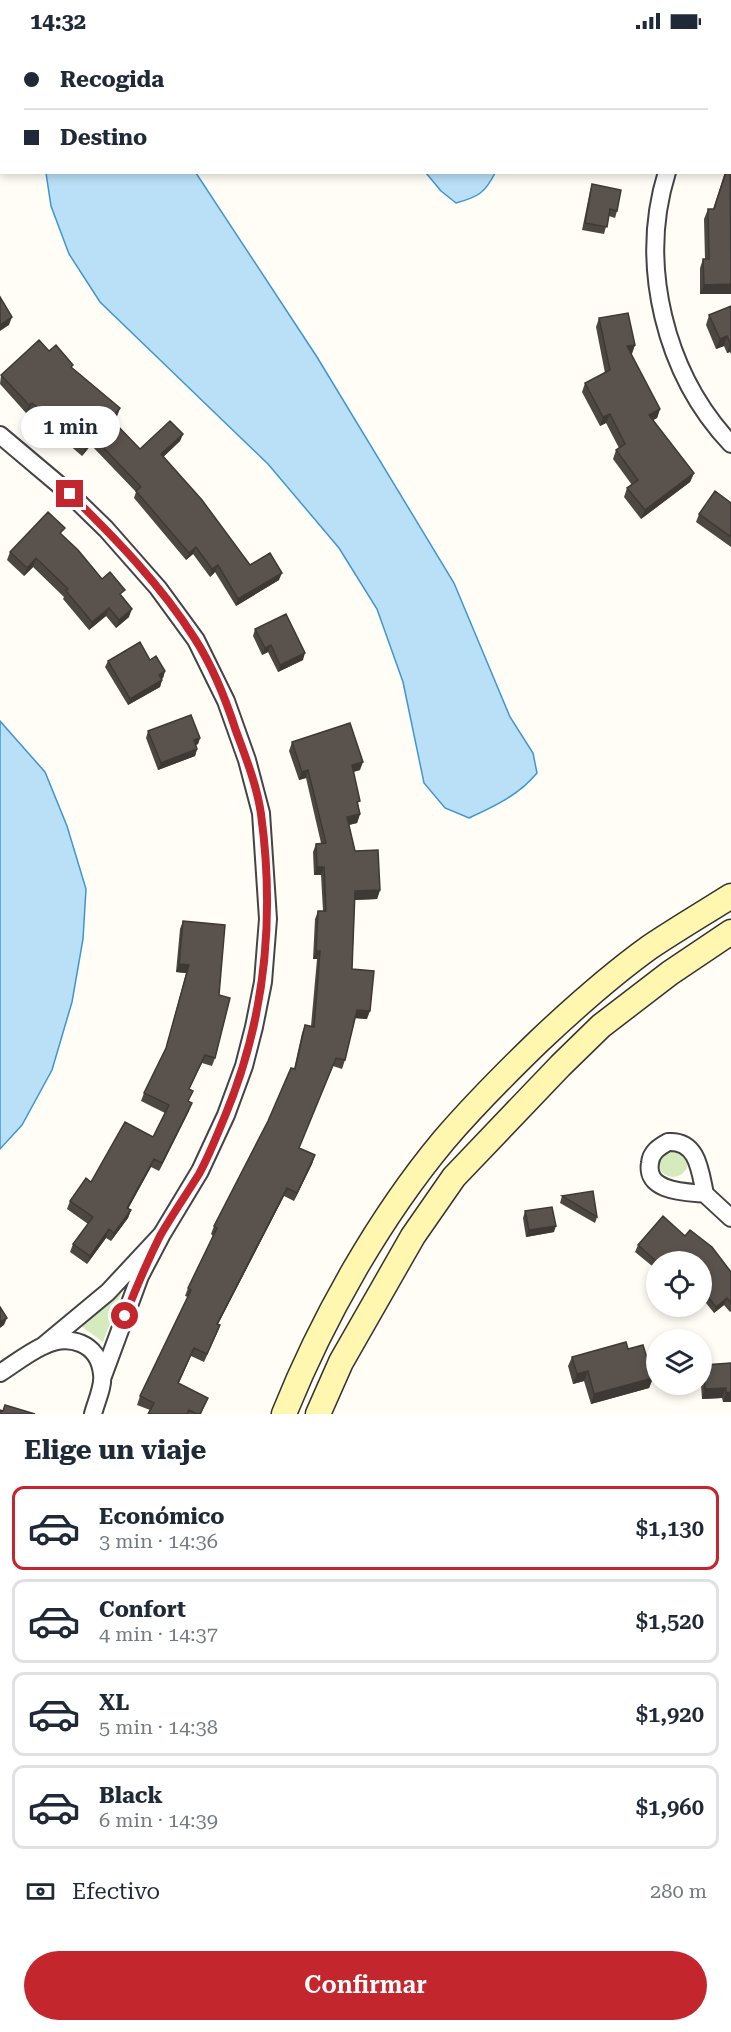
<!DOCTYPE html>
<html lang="es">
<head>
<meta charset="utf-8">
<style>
  body { margin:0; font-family:"Roboto Serif",serif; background:#f6f6f7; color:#1f2937; height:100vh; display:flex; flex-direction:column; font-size:22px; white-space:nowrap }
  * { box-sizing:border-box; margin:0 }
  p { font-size:20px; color:#747a83 }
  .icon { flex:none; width:33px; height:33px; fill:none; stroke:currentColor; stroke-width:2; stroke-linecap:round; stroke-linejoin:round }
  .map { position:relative; height:1372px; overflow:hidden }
  .side { display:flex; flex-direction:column; background:#fff; flex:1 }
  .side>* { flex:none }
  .banner { position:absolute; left:0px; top:0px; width:732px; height:132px; box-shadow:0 3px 9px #0003; display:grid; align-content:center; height:132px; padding:0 24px; background:#fff }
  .fabs { position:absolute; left:646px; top:1209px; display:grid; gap:12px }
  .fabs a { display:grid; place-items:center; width:66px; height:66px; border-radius:50%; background:#fff; box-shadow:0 3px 9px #0003; font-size:30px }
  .end { position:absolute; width:27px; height:27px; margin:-14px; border:8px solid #c4262e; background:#fff; box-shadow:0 0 0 3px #fff }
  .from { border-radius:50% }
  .bubble { position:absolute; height:42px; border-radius:21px; background:#fff; box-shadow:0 3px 9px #0003; font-size:20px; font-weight:600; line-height:42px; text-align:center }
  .banner b { display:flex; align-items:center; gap:21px; height:57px; font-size:22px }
  .banner b+b { border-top:2px solid #e0e1e3 }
  .banner i { width:15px; height:15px; background:#1f2937 }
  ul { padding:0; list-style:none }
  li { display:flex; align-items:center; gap:18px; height:84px; margin:0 12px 9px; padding:0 12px; border:3px solid #e0e1e3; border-radius:12px }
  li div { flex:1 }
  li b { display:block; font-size:22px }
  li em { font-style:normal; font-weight:600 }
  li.active { border-color:#c4262e }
  li>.icon { width:54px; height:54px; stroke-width:1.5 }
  h2 { padding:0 24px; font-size:27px; line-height:72px }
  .pay { display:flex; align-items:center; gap:15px; height:66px; padding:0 24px; font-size:22px }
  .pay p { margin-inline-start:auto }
  .button { display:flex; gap:12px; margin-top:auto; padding:12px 24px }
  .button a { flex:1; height:69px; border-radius:36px; background:#c4262e; color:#fff; font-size:24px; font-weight:600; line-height:69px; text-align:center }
  .status { display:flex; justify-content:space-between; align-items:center; height:42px; padding:0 30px; background:#fff; direction:ltr }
  .status svg { height:16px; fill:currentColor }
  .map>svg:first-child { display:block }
  .green { fill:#d5ebbd }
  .water { fill:#b9e0f7; stroke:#3f96cf; stroke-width:1.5 }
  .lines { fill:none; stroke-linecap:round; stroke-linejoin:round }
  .street-casing { stroke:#444; stroke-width:20 }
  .secondary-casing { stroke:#333; stroke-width:27 }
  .street { stroke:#fff; stroke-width:16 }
  .secondary { stroke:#fff6b0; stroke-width:24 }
  .wall { fill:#4d4742 }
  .shaded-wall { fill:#3f3936 }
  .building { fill:#5a524d; stroke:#3f3936; stroke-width:1.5 }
  .route { stroke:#c4262e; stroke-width:8 }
</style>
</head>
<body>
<div class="status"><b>14:32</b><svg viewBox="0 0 49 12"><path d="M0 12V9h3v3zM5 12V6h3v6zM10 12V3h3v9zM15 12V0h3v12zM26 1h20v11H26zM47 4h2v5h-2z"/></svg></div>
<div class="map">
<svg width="731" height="1372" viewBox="0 0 731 1372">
  <rect width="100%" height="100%" fill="#fffdf5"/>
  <path class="green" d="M658 1120a15 15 0 1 1 30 0a15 15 0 1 1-30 0Z
    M122 1249 103 1300 81 1284Z"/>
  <path class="water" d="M368 0H547L369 2Z
    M46 131H196L317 315 454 541 510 675 533 711 537 731C519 753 495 764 469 776L445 766 424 741 403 640 377 567 339 506 268 422 100 260 69 212 51 164Z
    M426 131H495C485 151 478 155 456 161L441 149Z
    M0 679 45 730 67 784 86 847 83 897 72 960 52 1028 22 1083 0 1107Z"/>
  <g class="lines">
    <defs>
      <path id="street" d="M730 19H731
        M667 130C638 223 665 332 731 402
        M0 393 70 452 106 487 158 546 196 598 226 659 247 718 261 771 268 877 263 940 254 985 244 1024 226 1073 200 1129 162 1192
        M668 1100C698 1098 700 1129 705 1152 686 1150 645 1150 650 1121 651 1110 659 1105 668 1100Z
        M705 1152 731 1176
        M43 1304 108 1250 162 1192 140 1234 103 1334
        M0 1331C14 1322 28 1311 43 1304 69 1291 99 1301 102 1332 104 1344 96 1360 93 1372"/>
      <path id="secondary" d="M284 1372C322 1277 379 1176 444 1098 474 1063 506 1031 539 999 574 966 611 933 650 905 677 887 704 871 731 854
        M318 1372 341 1320 413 1194 454 1135 561 1023 601 984 670 931 731 890"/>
    </defs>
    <use href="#street" class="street-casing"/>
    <use href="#secondary" class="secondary-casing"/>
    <use href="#street" class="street"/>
    <use href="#secondary" class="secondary"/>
  </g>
  <path class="wall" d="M675 0H697L696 2H677Z
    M725 130 731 252H700V226L703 217H705L704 177 708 167H713Z
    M592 142 617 169 615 176 609 174 604 192 582 188 590 149Z
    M731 264V312L730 310 727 311 724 304 716 307 706 283 709 273Z
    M599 276 635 303 631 312 660 367 657 376 653 378 694 431 690 440 641 477 624 455 627 446 632 443 613 417 616 408 619 406 606 381 600 384 582 350 585 341 605 331 596 285Z
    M72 326 120 366 117 374 113 379 140 407 183 392 180 399 163 415 250 523 279 538 236 564 215 530 210 535 193 512 186 518 134 456 136 450 91 403 82 414 29 368 26 371 0 342 1 333Z
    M731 461V505L696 480 699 472Z
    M62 493 102 537 122 555 129 575 116 586 106 574 89 588 63 557 64 555 33 525 24 534 7 518 10 510Z
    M255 587 303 618 278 630 268 610 262 613 253 594Z
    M108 619 165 629 163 636 161 637 162 638 160 645 128 663 105 625Z
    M148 689 200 696 198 702 196 703 197 707 195 714 158 728 146 696Z
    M292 700 360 728 353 730 360 772 357 781 349 783 355 809 380 848 377 857 355 858 352 927 367 977 355 976 345 1018 342 1027 333 1024 299 1106 315 1113 312 1122 294 1159 284 1154 218 1282 220 1283 217 1291 204 1320 191 1314 179 1341 208 1356 201 1372H148L150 1368 137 1363 140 1354 188 1255 185 1254 188 1246 213 1194 211 1192 214 1184 268 1079 294 1027 302 991 305 983 311 984 317 917H313L315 877 318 869H323L321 833H314L313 810 316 802 321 801 306 736 299 738 289 709Z
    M183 879 219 953 215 1016 212 1024 202 1021 189 1047V1069L159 1129 151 1125 128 1167 131 1168 128 1176 111 1199 106 1196 87 1222 70 1210 73 1202 88 1182 67 1167 70 1159 91 1140 153 1095 165 1071 141 1059 144 1051 165 1010 186 931 176 930 180 887Z
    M562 1154 597 1175 595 1181 560 1161Z
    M525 1169 554 1190 526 1195 523 1176Z
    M685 1194 731 1230V1269L730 1270 724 1263 714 1271 702 1256V1220H657V1228L635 1210 638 1203Z
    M628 1307 653 1336 649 1346 591 1362 584 1339 573 1342 568 1324 572 1315Z
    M731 1321V1360H723L722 1356 702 1357 701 1342H702V1328L704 1323Z"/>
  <path class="shaded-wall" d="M731 242V252H700L704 243Z
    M12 275 9 283 0 289V283Z
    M727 294 724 304 716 307 720 297Z
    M730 301H731V307L730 310 727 311Z
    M635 303 632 312 624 314 627 304Z
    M32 361 29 368 26 371 29 363Z
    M120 366 117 374 108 384 111 377Z
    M660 367 657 376 646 382 649 373Z
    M610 372 606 381 600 384 603 375Z
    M183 392 180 399 158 420 161 412Z
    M94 396 91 403 82 414 85 406Z
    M694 431 690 440 641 477 645 468Z
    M196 505 193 512 186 518 189 511Z
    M36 516 33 525 24 534 27 526Z
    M218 523 215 530 210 535 212 527Z
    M282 531 279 538 236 564 238 557Z
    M109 566 106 574 89 588 92 580Z
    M132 567 129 575 116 586 119 578Z
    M271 603 268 610 262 613 265 606Z
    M305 611 303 618 278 630 280 623Z
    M165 629 163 636 156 640 159 633Z
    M162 638 160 645 128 663 130 657Z
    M200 696 198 702 191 705 194 698Z
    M197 707 195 714 158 728 161 721Z
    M363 720 360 728 349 731 352 723Z
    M308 728 306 736 299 738 302 730Z
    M360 772 357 781 344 784 347 775Z
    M317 825H324L321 833H314Z
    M380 848 377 857 352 858 355 849Z
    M316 909H320L317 917H313Z
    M179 922 189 923 186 931 176 930Z
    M357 968 370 969 367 977 354 976Z
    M192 1061 189 1069 159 1129 162 1121Z
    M315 1113 312 1122 294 1159 297 1151Z
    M154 1117 151 1125 124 1174 127 1166Z
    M287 1146 284 1154 214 1290 217 1282Z
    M131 1168 128 1176 111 1199 114 1191Z
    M556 1184 554 1190 526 1195 529 1188Z
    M109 1187 106 1196 87 1222 90 1214Z
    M727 1256 724 1263 714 1271 716 1265Z
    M7 1276 4 1283 0 1286V1280Z
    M588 1329 584 1339 573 1342 577 1332Z
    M653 1336 649 1346 591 1362 594 1352Z
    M726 1346 722 1356 702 1357 705 1347Z
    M731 1350V1360H723L726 1351Z"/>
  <path class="building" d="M631 0H640L643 2H630Z
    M730 100 731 242 704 243 703 217H709L708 167H714L726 130H730Z
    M592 142 621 148 617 169 610 167 607 185 585 181Z
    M0 255 12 275 0 283Z
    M731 264V301H730L727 294 720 297 709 273Z
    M628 271 635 303 627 304 660 367 649 373 694 431 645 468 627 446 638 438 616 408 625 402 610 372 603 375 585 341 610 328 599 276Z
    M39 298 49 309 56 303 73 323 71 325 120 366 111 377 140 407 170 379 183 392 161 412 202 458 250 523 270 511 282 531 238 557 218 523 212 527 196 505 189 511 136 449 141 445 94 396 85 406 32 361 29 363 1 333Z
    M715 449 731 461V495L699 472Z
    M48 470 65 486 60 491 78 508 102 537 110 530 125 548 120 552 132 567 119 578 109 566 92 580 66 549 68 547 36 516 27 526 10 510Z
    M286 572 305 611 280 623 271 603 265 606 255 587Z
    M140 600 150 618 156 614 165 629 159 633 162 638 130 657 108 619Z
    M191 673 200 696 194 698 197 707 161 721 148 689Z
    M350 681 363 720 352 723 360 759 357 760 360 772 347 775 355 809 378 808 380 848 355 849 352 927 374 929 370 969 357 968 345 1018 336 1016 299 1106 315 1113 297 1151 287 1146 217 1282 220 1283 207 1312 194 1306 178 1341 208 1356 200 1372H197L189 1368 187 1372H148L154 1361 140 1354 191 1248 188 1246 217 1186 214 1184 268 1079 291 1026 295 1027 305 983 314 985 320 909H316L318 869H326L324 825H317L316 802 326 801 308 728 302 730 292 700Z
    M183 879 225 883 219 953 230 956 215 1016 205 1013 189 1047 193 1049 188 1059 192 1061 162 1121 154 1117 127 1166 131 1168 114 1191 109 1187 90 1214 73 1202 93 1175 70 1159 86 1136 91 1140 125 1080 153 1095 169 1063 144 1051 166 1006 189 923 179 922Z
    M593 1149 597 1175 562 1154Z
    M552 1165 556 1184 529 1188 525 1169Z
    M663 1174 685 1194 690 1188 712 1205 731 1230V1261L727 1256 716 1265 702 1247V1220H657L638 1203Z
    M0 1265 7 1276 0 1280Z
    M626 1300 628 1307 643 1303 653 1336 594 1352 588 1329 577 1332 572 1315Z
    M731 1321V1350L726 1351V1346L705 1347 704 1323Z
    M5 1363 35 1372H0V1368L3 1369Z"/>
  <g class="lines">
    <path class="route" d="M70 452C115 496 161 543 195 597 213 625 226 658 236 689 246 716 257 744 261 772 275 875 265 978 225 1074 217 1093 209 1114 199 1132 186 1153 172 1173 160 1194 147 1220 136 1246 125 1274"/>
  </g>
</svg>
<div class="fabs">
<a><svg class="icon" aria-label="locate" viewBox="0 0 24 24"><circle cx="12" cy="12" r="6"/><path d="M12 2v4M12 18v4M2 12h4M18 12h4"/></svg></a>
<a><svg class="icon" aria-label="layers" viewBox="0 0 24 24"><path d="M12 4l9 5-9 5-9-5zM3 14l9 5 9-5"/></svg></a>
</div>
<i class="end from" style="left:125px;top:1274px"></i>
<i class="end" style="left:70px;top:452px"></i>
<div class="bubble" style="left:21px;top:364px;width:99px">1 min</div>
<div class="banner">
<b><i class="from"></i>Recogida</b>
<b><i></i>Destino</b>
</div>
</div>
<section class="side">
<h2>Elige un viaje</h2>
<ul>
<li class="active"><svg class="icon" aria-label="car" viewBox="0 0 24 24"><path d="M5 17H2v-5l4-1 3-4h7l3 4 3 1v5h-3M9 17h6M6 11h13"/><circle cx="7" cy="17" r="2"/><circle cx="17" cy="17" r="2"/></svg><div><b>Económico</b><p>3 min · 14:36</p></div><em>$1,130</em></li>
<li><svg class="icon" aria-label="car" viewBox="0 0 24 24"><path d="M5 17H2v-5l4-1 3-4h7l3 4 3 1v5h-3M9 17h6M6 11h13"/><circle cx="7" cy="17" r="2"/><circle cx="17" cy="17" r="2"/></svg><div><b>Confort</b><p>4 min · 14:37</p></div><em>$1,520</em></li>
<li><svg class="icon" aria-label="car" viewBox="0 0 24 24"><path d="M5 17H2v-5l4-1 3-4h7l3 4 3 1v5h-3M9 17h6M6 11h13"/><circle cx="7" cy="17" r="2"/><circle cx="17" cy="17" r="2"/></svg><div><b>XL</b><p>5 min · 14:38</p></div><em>$1,920</em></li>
<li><svg class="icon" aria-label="car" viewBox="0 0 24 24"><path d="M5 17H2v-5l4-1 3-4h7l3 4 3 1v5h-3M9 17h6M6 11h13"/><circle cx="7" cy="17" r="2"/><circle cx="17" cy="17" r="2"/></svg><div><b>Black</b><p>6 min · 14:39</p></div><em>$1,960</em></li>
</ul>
<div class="pay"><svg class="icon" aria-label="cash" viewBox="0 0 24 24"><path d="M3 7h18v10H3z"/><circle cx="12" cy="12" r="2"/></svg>Efectivo<p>280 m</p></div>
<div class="button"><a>Confirmar</a></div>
</section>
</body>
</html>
